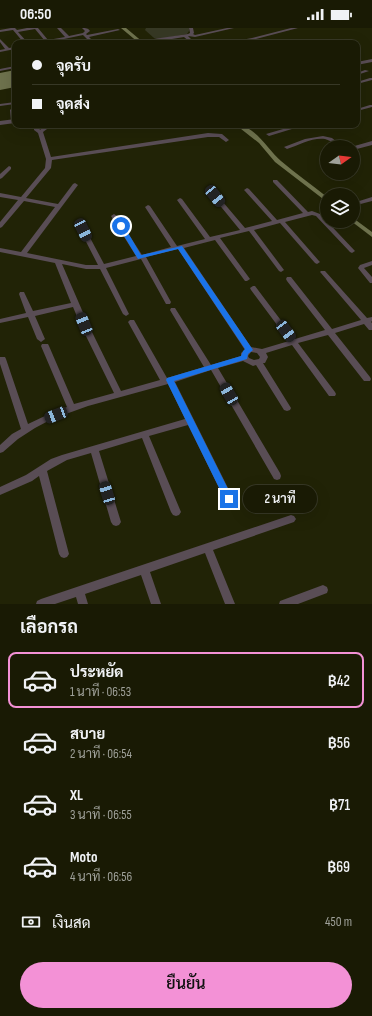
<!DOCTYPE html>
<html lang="th">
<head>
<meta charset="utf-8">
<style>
  body { margin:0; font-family:"Sofia Sans Condensed",Sarabun,sans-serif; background:#22230e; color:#f1f3f6; height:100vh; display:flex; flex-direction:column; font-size:15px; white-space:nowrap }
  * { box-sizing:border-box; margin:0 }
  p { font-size:13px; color:#9fa19a }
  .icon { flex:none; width:22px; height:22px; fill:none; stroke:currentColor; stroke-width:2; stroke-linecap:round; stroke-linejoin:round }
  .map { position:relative; height:576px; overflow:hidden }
  .details { display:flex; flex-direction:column; background:#191a04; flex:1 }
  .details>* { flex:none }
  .guide { position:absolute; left:12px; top:12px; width:348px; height:88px; border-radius:8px; box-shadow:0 4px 16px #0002,0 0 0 1px #373826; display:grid; align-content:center; height:88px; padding:0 20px; background:#191a04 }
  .needle { width:26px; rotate:76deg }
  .tools { position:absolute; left:320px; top:112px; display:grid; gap:8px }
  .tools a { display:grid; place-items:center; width:40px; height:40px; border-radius:50%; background:#191a04; box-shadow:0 4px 16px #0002,0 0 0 1px #373826; font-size:20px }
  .end { position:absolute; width:18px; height:18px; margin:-9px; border:5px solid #1a73e8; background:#fff; box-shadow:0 0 0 2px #fff }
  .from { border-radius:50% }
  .bubble { position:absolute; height:28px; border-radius:14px; background:#191a04; box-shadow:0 4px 16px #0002,0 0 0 1px #373826; font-size:13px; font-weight:600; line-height:28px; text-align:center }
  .car { position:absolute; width:12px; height:24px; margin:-12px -6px; border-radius:5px; box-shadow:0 0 3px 1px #0007; background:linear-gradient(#222 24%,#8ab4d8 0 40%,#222 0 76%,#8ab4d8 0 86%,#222 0) }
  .guide b { display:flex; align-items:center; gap:14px; height:38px; font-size:15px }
  .guide b+b { border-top:1px solid #373826 }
  .guide i { width:10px; height:10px; background:#f1f3f6 }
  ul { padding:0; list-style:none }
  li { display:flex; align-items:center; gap:12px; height:56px; margin:0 8px 6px; padding:0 12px; border:2px solid transparent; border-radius:8px }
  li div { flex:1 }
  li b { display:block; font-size:15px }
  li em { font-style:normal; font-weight:600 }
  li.current { border-color:#f391d6 }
  li>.icon { width:36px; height:36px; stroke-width:1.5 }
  h2 { padding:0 20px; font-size:18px; line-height:48px }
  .pay { display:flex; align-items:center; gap:10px; height:44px; padding:0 20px; font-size:15px }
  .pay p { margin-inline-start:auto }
  .button { display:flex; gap:8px; margin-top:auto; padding:8px 20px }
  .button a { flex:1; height:46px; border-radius:24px; background:#f391d6; color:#111; font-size:16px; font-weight:600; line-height:46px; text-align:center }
  .status { display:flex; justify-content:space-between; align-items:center; height:28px; padding:0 20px; background:#191a04; direction:ltr }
  .status svg { height:11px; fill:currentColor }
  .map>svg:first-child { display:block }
  .green { fill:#363824 }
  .water { fill:#6e724d }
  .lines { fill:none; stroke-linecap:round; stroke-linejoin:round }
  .canal { fill:#6e724d; fill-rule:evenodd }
  .minor { fill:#594d55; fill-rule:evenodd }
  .tertiary { fill:#594d55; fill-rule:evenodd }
  .route { fill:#1a73e8 }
</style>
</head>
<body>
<div class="status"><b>06:50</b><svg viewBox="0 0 49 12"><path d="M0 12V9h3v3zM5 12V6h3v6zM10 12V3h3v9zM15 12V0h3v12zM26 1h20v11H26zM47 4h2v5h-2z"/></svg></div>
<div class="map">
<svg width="372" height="576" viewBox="0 0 372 576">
  <rect width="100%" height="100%" fill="#212306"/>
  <path class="green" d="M146 0H189V3L187 6 159 11 154 10 145 2Z"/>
  <path class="water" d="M15 42V59L0 62V45Z"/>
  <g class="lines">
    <path class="canal" d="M121 0H126L144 15H139Z
      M236 97C255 97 268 122 281 133 295 145 312 157 327 169V174L275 134 259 115Z
      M353 190 372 204V209L351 193H353Z"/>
    <path class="minor" d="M11 0H15L17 2 27 0H38L48 12 65 9 57 0H61L69 8 83 5 85 3 82 0C86 0 88 0 90 3L86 6 87 7 118 1 120 2 89 9 95 15H91L83 7 45 15H37L45 13 35 1 18 4 28 15H24L13 2 0 4V2Z
      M189 0H193L194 5 193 6 195 7 227 0H234L195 9 188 8 195 15H191L184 9 160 13 131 15 133 14 188 6 190 5Z
      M291 0H298L252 12 235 15H225L252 10Z
      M0 11 9 20 15 19V21L0 24V22L5 21 0 14Z
      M15 38V40L0 43V41Z
      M365 42 369 43 357 47V45Z
      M370 50H372V52L357 56V54Z
      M15 74V76L0 78V76Z
      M370 77H372V79L357 83V81Z
      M13 79H15V94H13L11 93 10 82Z
      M34 97H38L40 102 41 101V97H45L47 101 43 104 51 129 208 105 222 106 229 112 226 114 219 109H208L52 132 51 140 26 170 58 176 73 156 75 155 78 157 27 225 86 237H98L80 202 83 200 86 202 104 236 136 228 111 188 114 186 117 188 142 227 171 219 145 179 148 177 150 178 177 218 205 211 177 172 180 170 182 171 210 209 240 202 213 169V167H217L245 200 272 193 245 163 244 162 247 160 249 161 277 192 303 185 273 154V152H277L308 184 312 183 320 186 355 223 352 225 350 224 316 188 312 187 285 194 319 233 320 234 317 236 315 235 280 195 254 202 284 242 281 244 279 243 249 203 220 210 250 251 247 253H245L215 212 184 220 251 319 262 321 289 313 251 262 250 260 253 258H255L295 311 325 302 287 253 286 251 287 249H291L332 301 361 292 321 245 320 244 321 243H325L367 290 372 289V293L371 294 372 295V302H369L364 296 335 305 370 349 371 351 370 353H364L328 307 298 315 335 364 336 366 335 368H329L292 317 266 325 268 329 265 335H263L291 380 290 382 287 383 284 382 256 337 253 338 243 333 218 340 280 445 281 448 280 451 277 452 274 451 211 342 175 354 232 468 233 471 232 474 229 475 226 474 188 397 149 408 181 484 179 487 176 488 173 487 171 484 142 410 99 423 121 494 119 497 116 498 113 497 111 494 91 425 67 432 47 443 69 526 67 529 64 530 61 529 59 526 39 448 32 453 0 467V459L26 447 51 431 62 427 185 391 168 356 88 378 52 391 35 400 18 411 3 424 0 425V417L12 406 21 401 0 336V329H5L6 331 28 396 47 387 67 379 41 318 42 316H48L49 318 74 376 114 365 84 304 85 302 88 301 92 304 121 363 160 352 128 294 130 292H134L167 350 204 339 170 282 171 280H175L211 337 241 328V325L245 322 178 221 146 229 171 274 170 276H166L141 231 106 240 129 286 126 288 123 286 100 241H86L62 236 88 296 87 298H81L73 279 35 288 45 311 41 314 37 311 28 289 0 295V291L26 285 19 266 20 264H24L33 283 71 275 55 235 0 224V220L21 224 55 179 24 173 2 199 0 200V194L18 172 0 169V165L21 169 45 140 46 131 38 105 34 102ZM251 324 257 325 260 329 259 331 254 332 249 330 248 328Z
      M297 97H305L269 108 266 106Z
      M323 108 332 110 343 119C334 119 333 113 325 111 313 109 299 117 287 121L284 119 305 111Z
      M372 113V117L353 122V119H351Z
      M9 138 11 139V141L2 150 0 151V146Z
      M372 169V173L353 178V175Z
      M372 233V237L364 240 372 249V255H370L358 240 360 237Z
      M291 487 294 488 296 491 294 494 213 522 235 576H225L205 525 150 544 161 576H151L141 547 85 566 88 576H78L76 569 55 576H36L37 573 41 571Z
      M323 557 327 559 328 562 327 565 298 576H279L280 573Z"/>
    <path class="tertiary" d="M372 31V34L357 37V34Z
      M15 91V95L0 97V93Z"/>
  </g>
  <path class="route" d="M121 197 124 198 141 227 182 218 253 322 248 326 247 331 174 353 233 471 232 474H226L166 352 167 350 241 328 243 323 245 321 178 221 138 231 118 198Z"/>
</svg>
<div class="tools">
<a><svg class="needle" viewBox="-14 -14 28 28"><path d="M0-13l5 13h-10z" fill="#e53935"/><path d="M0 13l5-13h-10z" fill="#9fa19a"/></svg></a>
<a><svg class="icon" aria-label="layers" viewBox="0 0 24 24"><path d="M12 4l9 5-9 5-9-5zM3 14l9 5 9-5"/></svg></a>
</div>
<i class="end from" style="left:121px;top:198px"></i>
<i class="end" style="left:229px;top:471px"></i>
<div class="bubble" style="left:243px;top:457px;width:74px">2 นาที</div>
<i class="car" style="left:215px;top:168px;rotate:141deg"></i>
<i class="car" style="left:83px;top:202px;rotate:154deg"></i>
<i class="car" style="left:84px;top:296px;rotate:338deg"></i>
<i class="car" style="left:286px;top:303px;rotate:143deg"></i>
<i class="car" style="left:229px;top:366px;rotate:330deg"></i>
<i class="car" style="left:56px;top:387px;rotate:249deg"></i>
<i class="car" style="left:107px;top:465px;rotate:343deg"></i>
<div class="guide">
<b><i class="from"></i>จุดรับ</b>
<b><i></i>จุดส่ง</b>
</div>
</div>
<section class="details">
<h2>เลือกรถ</h2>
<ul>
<li class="current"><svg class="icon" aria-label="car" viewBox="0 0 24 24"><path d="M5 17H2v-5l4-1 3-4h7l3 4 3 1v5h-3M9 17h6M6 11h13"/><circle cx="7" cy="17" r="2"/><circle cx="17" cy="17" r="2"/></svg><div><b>ประหยัด</b><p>1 นาที · 06:53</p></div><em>฿42</em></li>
<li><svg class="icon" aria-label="car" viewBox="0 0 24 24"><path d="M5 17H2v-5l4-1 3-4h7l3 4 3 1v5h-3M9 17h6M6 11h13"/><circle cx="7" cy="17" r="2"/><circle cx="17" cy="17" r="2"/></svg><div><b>สบาย</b><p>2 นาที · 06:54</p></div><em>฿56</em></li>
<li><svg class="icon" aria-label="car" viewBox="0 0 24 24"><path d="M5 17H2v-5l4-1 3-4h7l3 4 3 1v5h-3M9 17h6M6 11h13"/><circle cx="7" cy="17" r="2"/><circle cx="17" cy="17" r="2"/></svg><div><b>XL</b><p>3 นาที · 06:55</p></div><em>฿71</em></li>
<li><svg class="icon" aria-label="car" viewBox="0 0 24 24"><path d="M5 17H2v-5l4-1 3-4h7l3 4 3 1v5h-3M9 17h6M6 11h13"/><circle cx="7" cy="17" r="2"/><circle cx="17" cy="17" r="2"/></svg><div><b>Moto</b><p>4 นาที · 06:56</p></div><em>฿69</em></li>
</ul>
<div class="pay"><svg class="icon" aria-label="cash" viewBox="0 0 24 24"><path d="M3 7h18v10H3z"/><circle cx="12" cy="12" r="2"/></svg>เงินสด<p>450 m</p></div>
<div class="button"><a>ยืนยัน</a></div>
</section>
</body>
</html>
